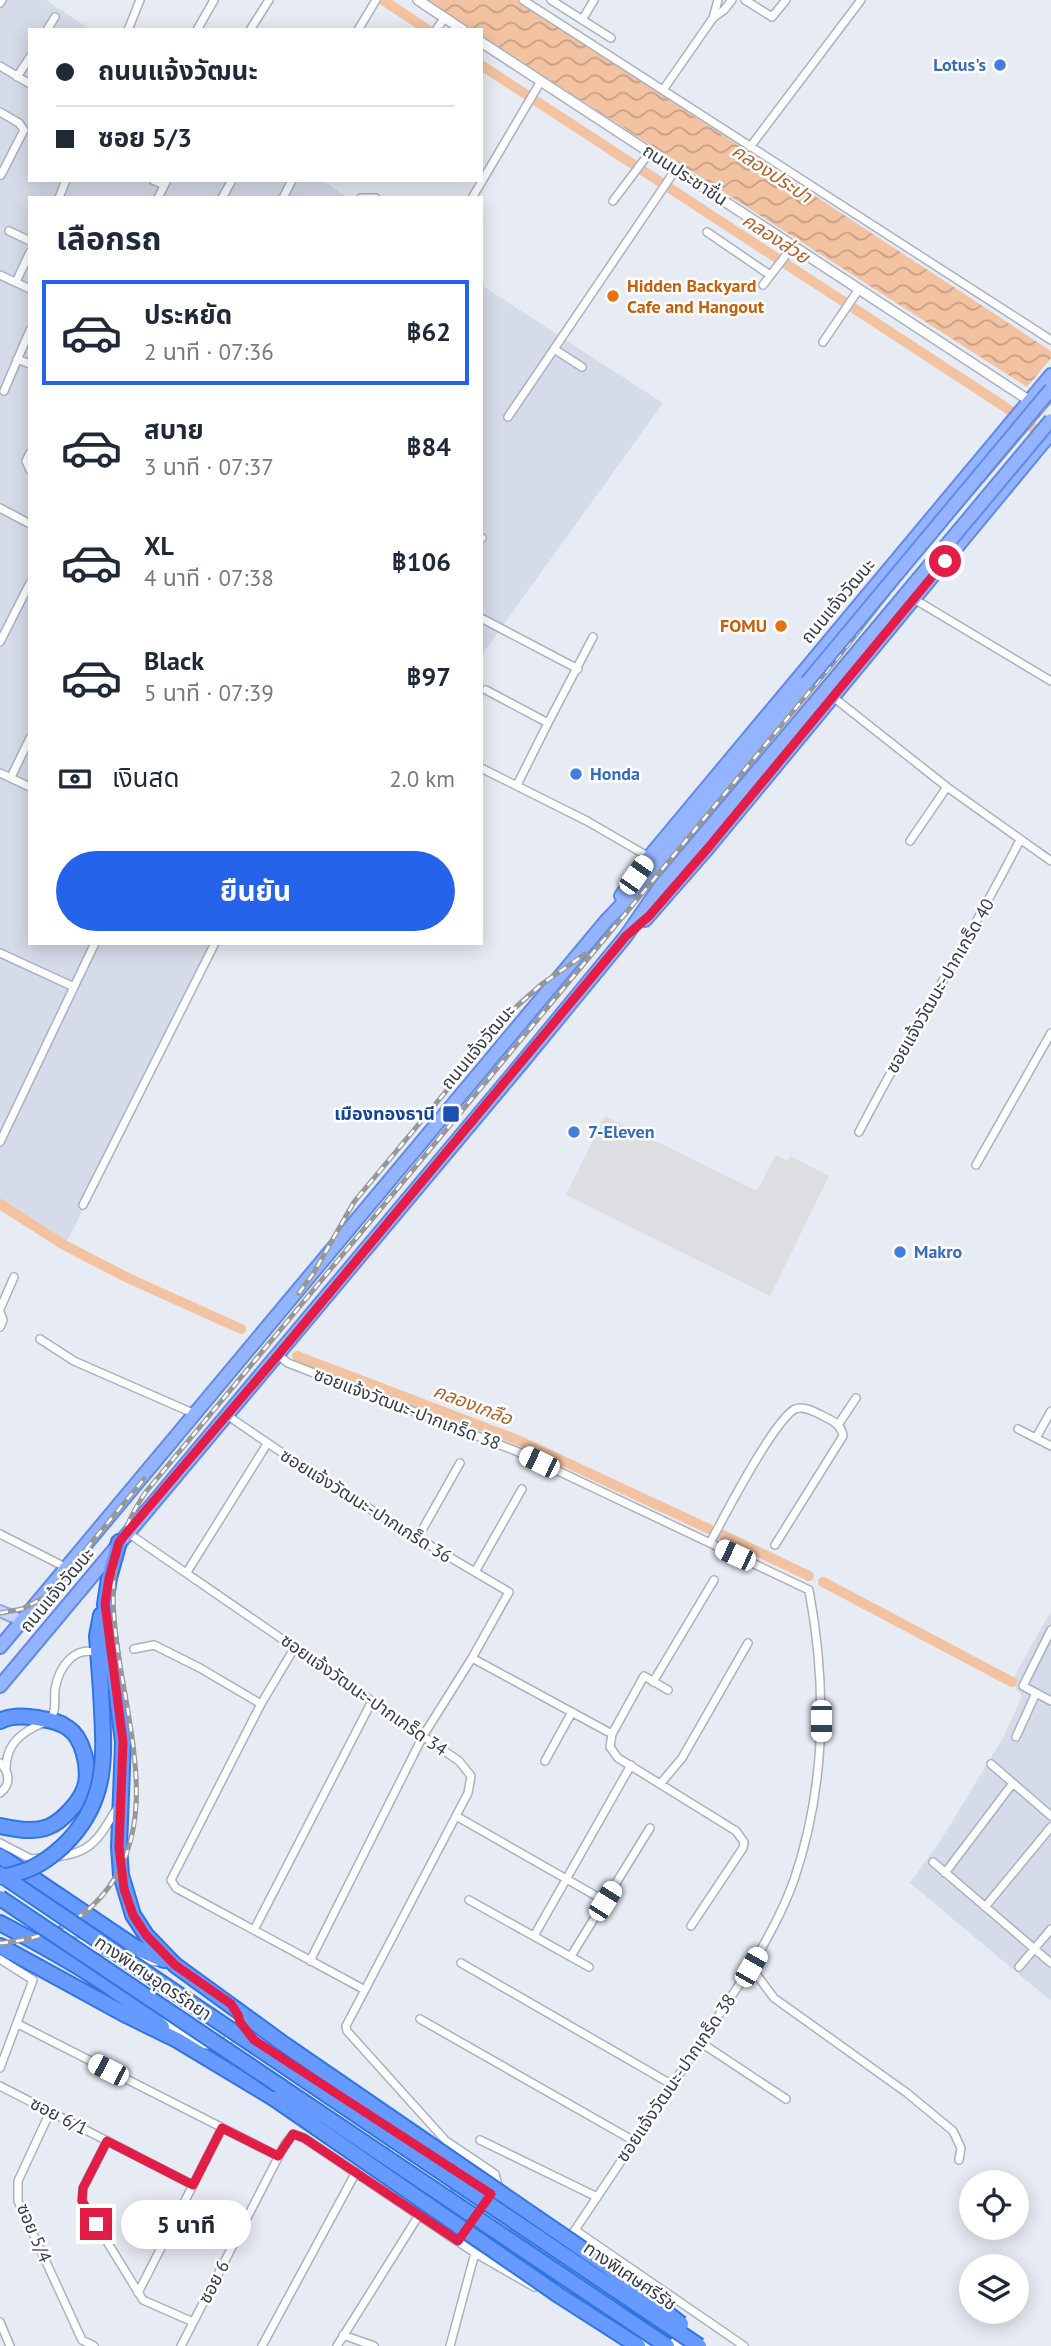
<!DOCTYPE html>
<html lang="th">
<head>
<meta charset="utf-8">
<style>
  body { margin:0; font-family:"PT Sans","Noto Sans Thai",sans-serif; background:#f6f6f7; color:#1f2937; height:100vh; display:flex; flex-direction:column; font-size:26px; white-space:nowrap }
  * { box-sizing:border-box; margin:0 }
  p { font-size:23px; color:#747a83 }
  .icon { flex:none; width:38px; height:38px; fill:none; stroke:currentColor; stroke-width:2; stroke-linecap:round; stroke-linejoin:round }
  .map { position:relative; flex:1; overflow:hidden }
  .drawer { position:absolute; left:28px; top:196px; width:455px; height:749px; display:flex; flex-direction:column; background:#fff; border-radius:0px; box-shadow:0 4px 18px #0003 }
  .drawer>* { flex:none }
  .guide { position:absolute; left:28px; top:28px; width:455px; height:154px; border-radius:0px; box-shadow:0 4px 18px #0003; display:grid; align-content:center; height:154px; padding:0 28px; background:#fff }
  .tools { position:absolute; left:959px; top:2170px; display:grid; gap:14px }
  .tools a { display:grid; place-items:center; width:70px; height:70px; border-radius:50%; background:#fff; box-shadow:0 4px 18px #0003; font-size:35px }
  .end { position:absolute; width:32px; height:32px; margin:-16px; border:9px solid #e11d48; background:#fff; box-shadow:0 0 0 4px #fff }
  .from { border-radius:50% }
  .bubble { position:absolute; height:49px; border-radius:24px; background:#fff; box-shadow:0 4px 18px #0003; font-size:23px; font-weight:700; line-height:49px; text-align:center }
  .car { position:absolute; width:21px; height:42px; margin:-21px -10px; border-radius:9px; box-shadow:0 0 5px 2px #0007; background:linear-gradient(#fff 24%,#345 0 40%,#fff 0 76%,#345 0 86%,#fff 0) }
  .guide b { display:flex; align-items:center; gap:24px; height:66px; font-size:26px }
  .guide b+b { border-top:2px solid #e0e1e3 }
  .guide i { width:18px; height:18px; background:#1f2937 }
  ul { padding:0; list-style:none }
  li { display:flex; align-items:center; gap:21px; height:105px; margin:0 14px 10px; padding:0 14px; border:4px solid transparent; border-radius:0px }
  li div { flex:1 }
  li b { display:block; font-size:26px }
  li em { font-style:normal; font-weight:700 }
  li.active { border-color:#2563eb }
  li>.icon { width:63px; height:63px; stroke-width:1.5 }
  h2 { padding:0 28px; font-size:32px; line-height:84px }
  .pay { display:flex; align-items:center; gap:18px; height:77px; padding:0 28px; font-size:26px }
  .pay p { margin-inline-start:auto }
  .action { display:flex; gap:14px; margin-top:auto; padding:14px 28px }
  .action a { flex:1; height:80px; border-radius:42px; background:#2563eb; color:#fff; font-size:28px; font-weight:700; line-height:80px; text-align:center }
  .map>svg:first-child { display:block }
  .residential { fill:#d5dbe8 }
  .parking { fill:#dcdee2 }
  .water { fill:url(#water-waves) }
  .lines { fill:none; stroke-linecap:round; stroke-linejoin:round }
  .canal { stroke:#f3c2a1; stroke-width:10 }
  .minor-casing { stroke:#a9b1c0; stroke-width:10 }
  .tertiary-casing { stroke:#a9b1c0; stroke-width:12 }
  .secondary-casing { stroke:#97a8d9; stroke-width:14 }
  .primary-casing { stroke:#608ae9; stroke-width:16 }
  .motorway-casing { stroke:#3174e4; stroke-width:18 }
  .minor { stroke:#fff; stroke-width:7 }
  .tertiary { stroke:#fff; stroke-width:9 }
  .secondary { stroke:#c6d4ff; stroke-width:10 }
  .primary { stroke:#95b4ff; stroke-width:12 }
  .motorway { stroke:#679aff; stroke-width:14 }
  .rail-casing { stroke:#979797; stroke-width:5 }
  .rail { stroke:#fff; stroke-width:2.5; stroke-dasharray:8; stroke-linecap:butt }
  .primary-bridge-casing { stroke:#608ae9; stroke-width:16; stroke-linecap:butt }
  .motorway-bridge-casing { stroke:#3174e4; stroke-width:18; stroke-linecap:butt }
  .primary-bridge { stroke:#95b4ff; stroke-width:12 }
  .motorway-bridge { stroke:#679aff; stroke-width:14 }
  .route { stroke:#e11d48; stroke-width:9 }
  .shop-dot { fill:#3f7fe0; stroke:#fff; stroke-width:2.5 }
  .food-dot { fill:#e8710a; stroke:#fff; stroke-width:2.5 }
  .transit-dot { fill:#1a4fb4; stroke:#fff; stroke-width:2.5 }
  .labels { text-anchor:middle; stroke-width:5; stroke-linejoin:round; paint-order:stroke }
  .shop-label { font-size:18px; font-weight:bold; fill:#366cbe; stroke:#fff; text-anchor:start }
  .street-label { font-size:18px; fill:#363d48; stroke:#fff }
  .food-label { font-size:18px; font-weight:bold; fill:#c56008; stroke:#fff; text-anchor:start }
  .transit-label { font-size:18px; font-weight:bold; fill:#164399; stroke:#fff; text-anchor:end }
  .water-label { font-size:19px; font-style:italic; fill:#b16129; stroke:#fff }
</style>
</head>
<body>
<div class="map">
<svg width="1051" height="2346" viewBox="0 0 1051 2346">
  <defs>
    <pattern id="water-waves" width="16" height="10" patternUnits="userSpaceOnUse" patternTransform="scale(1.75)"><rect width="16" height="10" fill="#f3c2a1"/><path d="M0 5q4-4 8 0t8 0" fill="none" stroke="#c69f85"/></pattern>
  </defs>
  <rect width="100%" height="100%" fill="#e7ebf4"/>
  <path class="residential" d="M0 0H46L91 30H30V180H322L348 198H30V943H218L67 1241 0 1204Z
    M481 285 663 403 481 656Z
    M1051 1611V2001L910 1883 941 1840 1004 1736 1022 1696 1011 1682Z"/>
  <path class="parking" d="M605 1116 757 1191 776 1155 787 1161 790 1156 829 1176 770 1296 566 1195Z"/>
  <path class="water" d="M426 0H517L1051 351V358L1027 387 481 36V30H472Z"/>
  <g class="lines">
    <path class="canal" d="M383 0 428 30
      M481 65 1002 405 1044 436
      M0 1204 64 1245 128 1278 241 1329
      M297 1356 520 1441 709 1529
      M723 1535 809 1576
      M823 1582 1012 1682"/>
    <defs>
      <path id="minor" d="M523 0 1051 340
        M551 0 611 38
        M745 0 772 17 786 0
        M0 3 2 0
        M713 18 718 0
        M582 20 594 0
        M47 30 55 17
        M128 30 140 0
        M197 30 214 0
        M250 30 269 0
        M358 30 376 0
        M436 30 445 17
        M0 66 30 84
        M17 77 30 57
        M663 90 713 18 724 10 732 0
        M0 112 19 123 24 130 1 175
        M750 147 861 0
        M153 180 164 185
        M59 198 66 180
        M158 198 167 180
        M222 198 232 180
        M283 198 292 180
        M361 198H376
        M472 198 541 81
        M613 201 650 152
        M9 231 30 241
        M707 232 770 275
        M0 275 30 289
        M16 282 30 252
        M763 285 793 246
        M823 342 859 289
        M554 349 582 367
        M17 359 30 364
        M4 391 30 330
        M508 417 676 169
        M30 453 26 461 30 470
        M0 508 30 524
        M481 539 482 538
        M914 599 1051 681
        M481 618 578 669
        M0 642 30 583
        M486 690 548 723 517 785
        M833 697 947 787 1051 861
        M548 723 593 637
        M481 768 587 821 649 857
        M0 773 30 787
        M11 777 30 738
        M910 841 947 787
        M0 953 74 987
        M859 1132C910 1033 970 939 1020 840
        M0 1142 95 943
        M976 1165 1051 1033
        M83 1205 215 943
        M0 1309 14 1277
        M0 1312 3 1320 0 1327
        M40 1339 74 1361 195 1414
        M227 1415C318 1479 413 1536 509 1592L472 1658 423 1736 310 1961
        M838 1425 856 1398
        M1018 1429 1051 1446
        M1036 1438 1051 1411
        M128 1533 459 1761 471 1776 468 1793 346 2026 347 2031 446 2141 495 2174 498 2185 464 2232
        M0 1534 67 1568
        M417 1539 460 1463
        M710 1543C724 1517 773 1421 795 1409 804 1405 817 1413 825 1417 834 1421 842 1426 843 1436L775 1545
        M187 1572 267 1444
        M475 1572 522 1489
        M1051 1630 1023 1686 1051 1701
        M295 1647 261 1704 171 1880 176 1888 365 1990
        M134 1649 154 1645 200 1668 261 1704
        M472 1658 612 1734
        M653 1682 714 1580
        M668 1690 644 1676 612 1734 610 1747 618 1758 736 1831 744 1842 743 1848 691 1926
        M1016 1737 1036 1693
        M545 1761 572 1712
        M0 1763C10 1772 11 1785 0 1793
        M991 1764 1051 1816
        M6 1769C6 1748 16 1737 34 1727 38 1725 45 1723 49 1720 57 1713 54 1699 55 1689 59 1667 74 1645 98 1653
        M661 1783 682 1758 748 1643
        M456 1816 605 1901
        M0 1843 31 1859 42 1858
        M54 1857C92 1854 99 1838 117 1808
        M933 1862 1051 1963
        M945 1873 1013 1783
        M469 1900 589 1967
        M985 1907 1051 1827
        M254 1930 372 1701
        M534 1936 631 1765
        M74 1941 112 1954
        M571 1956 650 1828
        M130 1958 157 1962
        M0 1959 33 1980 0 2068
        M461 1963 671 2084
        M751 1967 774 1998 907 2093 953 2131 961 2148 959 2160
        M1019 1967 1051 1929
        M420 2019 634 2141
        M161 2021C187 2037 210 2060 236 2033
        M240 2022 255 2040
        M18 2024 278 2156
        M700 2042 786 2099
        M0 2086 193 2185
        M50 2112 18 2181V2201L82 2340 94 2346
        M365 2112 475 2184
        M480 2140 597 2197
        M107 2141 83 2188 82 2201 143 2300 193 2322
        M390 2152 445 2188 451 2196
        M575 2230 744 2346
        M138 2293 222 2128
        M0 2322 10 2346
        M343 2335 374 2346
        M665 2337 680 2346
        M181 2346 285 2144 293 2134 304 2138 475 2253 534 2287 575 2230 751 1967C767 1939 783 1911 794 1880 826 1786 827 1687 809 1590L516 1451 288 1363 278 1355
        M262 2346 356 2172
        M337 2346 419 2215
        M450 2346 475 2253"/>
      <path id="tertiary" d="M418 0 463 30
        M481 42 1030 401"/>
      <path id="secondary" d="M0 1611 23 1621"/>
      <path id="primary" d="M621 896 649 857 1051 375
        M645 920 708 848 1051 433
        M0 1647 607 920 650 875 807 682
        M0 1686 520 1065 626 936 662 884 823 693"/>
      <path id="motorway" d="M119 1542 109 1578 105 1604 123 1742 119 1847 121 1875 133 1915 146 1935 175 1965 285 2045 435 2148
        M101 1691 97 1636 101 1615
        M0 1721C11 1715 25 1716 37 1718 48 1720 59 1721 68 1728 83 1738 89 1766 86 1783 83 1799 63 1821 48 1827 32 1833 16 1829 0 1826
        M0 1856 135 1947 164 1960
        M0 1923C57 1953 114 1985 162 2027
        M0 1946 128 2016 177 2040 275 2099"/>
    </defs>
    <use href="#minor" class="minor-casing"/>
    <use href="#tertiary" class="tertiary-casing"/>
    <use href="#secondary" class="secondary-casing"/>
    <use href="#primary" class="primary-casing"/>
    <use href="#motorway" class="motorway-casing"/>
    <use href="#minor" class="minor"/>
    <use href="#tertiary" class="tertiary"/>
    <use href="#secondary" class="secondary"/>
    <use href="#primary" class="primary"/>
    <use href="#motorway" class="motorway"/>
    <defs>
      <path id="rail" d="M299 1293 313 1274 354 1202 517 1006 542 984 585 954
        M0 1613 22 1609 47 1596 144 1479
        M0 1943C38 1940 74 1927 100 1898 178 1811 105 1680 114 1577 116 1546 128 1519 145 1493L839 656 911 564 1051 400"/>
    </defs>
    <use href="#rail" class="rail-casing"/>
    <use href="#rail" class="rail"/>
    <defs>
      <path id="primary-bridge" d="M807 682 1051 389
        M823 693 1051 420"/>
      <path id="motorway-bridge" d="M0 1874 699 2346
        M0 1877C26 1873 42 1865 62 1847 111 1801 104 1753 101 1691
        M0 1898 667 2346
        M275 2099 560 2296 638 2346
        M435 2148 607 2266 681 2324"/>
    </defs>
    <use href="#primary-bridge" class="primary-bridge-casing"/>
    <use href="#motorway-bridge" class="motorway-bridge-casing"/>
    <use href="#primary-bridge" class="primary-bridge"/>
    <use href="#motorway-bridge" class="motorway-bridge"/>
  </g>
  <g class="lines">
    <path class="route" d="M96 2224 82 2201 83 2188 107 2141 193 2185 222 2128 278 2156 293 2134 304 2138 458 2241 491 2194 254 2040 240 2022 238 2015 231 2004 175 1965 146 1935 133 1915 124 1889 119 1847 123 1742 105 1604 109 1578 119 1542 278 1355 626 936 649 916 708 848 945 561"/>
  </g>
  <g class="shop-dot">
    <circle cx="1000" cy="65" r="7"/>
    <circle cx="576" cy="774" r="7"/>
    <circle cx="574" cy="1132" r="7"/>
    <circle cx="900" cy="1252" r="7"/>
  </g>
  <g class="food-dot">
    <circle cx="613" cy="296" r="7"/>
    <circle cx="781" cy="626" r="7"/>
  </g>
  <rect class="transit-dot" x="442" y="1105" width="18" height="18" rx="3.5"/>
  <g class="labels">
    <g class="shop-label">
      <text x="986" y="71" text-anchor="end">Lotus's</text>
      <text x="590" y="780">Honda</text>
      <text x="588" y="1138">7-Eleven</text>
      <text x="914" y="1258">Makro</text>
    </g>
    <g class="street-label">
      <text transform="translate(685 175) rotate(33)" y="6">ถนนประชาชื่น</text>
      <text transform="translate(838 601) rotate(-50)" y="6">ถนนแจ้งวัฒนะ</text>
      <text transform="translate(940 986) rotate(-60)" y="6">ซอยแจ้งวัฒนะ-ปากเกร็ด 40</text>
      <text transform="translate(478 1047) rotate(-50)" y="6">ถนนแจ้งวัฒนะ</text>
      <text transform="translate(407 1409) rotate(21)" y="6">ซอยแจ้งวัฒนะ-ปากเกร็ด 38</text>
      <text transform="translate(366 1506) rotate(32)" y="6">ซอยแจ้งวัฒนะ-ปากเกร็ด 36</text>
      <text transform="translate(57 1590) rotate(-50)" y="6">ถนนแจ้งวัฒนะ</text>
      <text transform="translate(364 1695) rotate(35)" y="6">ซอยแจ้งวัฒนะ-ปากเกร็ด 34</text>
      <text transform="translate(153 1978) rotate(34)" y="6">ทางพิเศษอุดรรัถยา</text>
      <text transform="translate(676 2078) rotate(-56)" y="6">ซอยแจ้งวัฒนะ-ปากเกร็ด 38</text>
      <text transform="translate(59 2116) rotate(27)" y="6">ซอย 6/1</text>
      <text transform="translate(34 2233) rotate(67)" y="6">ซอย 5/4</text>
      <text transform="translate(630 2276) rotate(34)" y="6">ทางพิเศษศรีรัช</text>
      <text transform="translate(214 2282) rotate(-63)" y="6">ซอย 6</text>
    </g>
    <g class="food-label">
      <text x="627" y="292">Hidden Backyard<tspan x="627" dy="21">Cafe and Hangout</tspan></text>
      <text x="767" y="632" text-anchor="end">FOMU</text>
    </g>
    <g class="transit-label">
      <text x="435" y="1120">เมืองทองธานี</text>
    </g>
    <g class="water-label">
      <text transform="translate(772 173) rotate(33)" y="7">คลองประปา</text>
      <text transform="translate(776 238) rotate(33)" y="7">คลองส่วย</text>
      <text transform="translate(473 1404) rotate(21)" y="7">คลองเกลือ</text>
    </g>
  </g>
</svg>
<div class="tools">
<a><svg class="icon" aria-label="locate" viewBox="0 0 24 24"><circle cx="12" cy="12" r="6"/><path d="M12 2v4M12 18v4M2 12h4M18 12h4"/></svg></a>
<a><svg class="icon" aria-label="layers" viewBox="0 0 24 24"><path d="M12 4l9 5-9 5-9-5zM3 14l9 5 9-5"/></svg></a>
</div>
<i class="end from" style="left:945px;top:561px"></i>
<i class="end" style="left:96px;top:2224px"></i>
<div class="bubble" style="left:121px;top:2200px;width:130px">5 นาที</div>
<i class="car" style="left:636px;top:875px;rotate:35deg"></i>
<i class="car" style="left:539px;top:1462px;rotate:296deg"></i>
<i class="car" style="left:735px;top:1555px;rotate:295deg"></i>
<i class="car" style="left:821px;top:1721px;rotate:180deg"></i>
<i class="car" style="left:605px;top:1901px;rotate:32deg"></i>
<i class="car" style="left:751px;top:1967px;rotate:30deg"></i>
<i class="car" style="left:108px;top:2070px;rotate:297deg"></i>
<div class="guide">
<b><i class="from"></i>ถนนแจ้งวัฒนะ</b>
<b><i></i>ซอย 5/3</b>
</div>
<section class="drawer">
<h2>เลือกรถ</h2>
<ul>
<li class="active"><svg class="icon" aria-label="car" viewBox="0 0 24 24"><path d="M5 17H2v-5l4-1 3-4h7l3 4 3 1v5h-3M9 17h6M6 11h13"/><circle cx="7" cy="17" r="2"/><circle cx="17" cy="17" r="2"/></svg><div><b>ประหยัด</b><p>2 นาที · 07:36</p></div><em>฿62</em></li>
<li><svg class="icon" aria-label="car" viewBox="0 0 24 24"><path d="M5 17H2v-5l4-1 3-4h7l3 4 3 1v5h-3M9 17h6M6 11h13"/><circle cx="7" cy="17" r="2"/><circle cx="17" cy="17" r="2"/></svg><div><b>สบาย</b><p>3 นาที · 07:37</p></div><em>฿84</em></li>
<li><svg class="icon" aria-label="car" viewBox="0 0 24 24"><path d="M5 17H2v-5l4-1 3-4h7l3 4 3 1v5h-3M9 17h6M6 11h13"/><circle cx="7" cy="17" r="2"/><circle cx="17" cy="17" r="2"/></svg><div><b>XL</b><p>4 นาที · 07:38</p></div><em>฿106</em></li>
<li><svg class="icon" aria-label="car" viewBox="0 0 24 24"><path d="M5 17H2v-5l4-1 3-4h7l3 4 3 1v5h-3M9 17h6M6 11h13"/><circle cx="7" cy="17" r="2"/><circle cx="17" cy="17" r="2"/></svg><div><b>Black</b><p>5 นาที · 07:39</p></div><em>฿97</em></li>
</ul>
<div class="pay"><svg class="icon" aria-label="cash" viewBox="0 0 24 24"><path d="M3 7h18v10H3z"/><circle cx="12" cy="12" r="2"/></svg>เงินสด<p>2.0 km</p></div>
<div class="action"><a>ยืนยัน</a></div>
</section>
</div>
</body>
</html>
